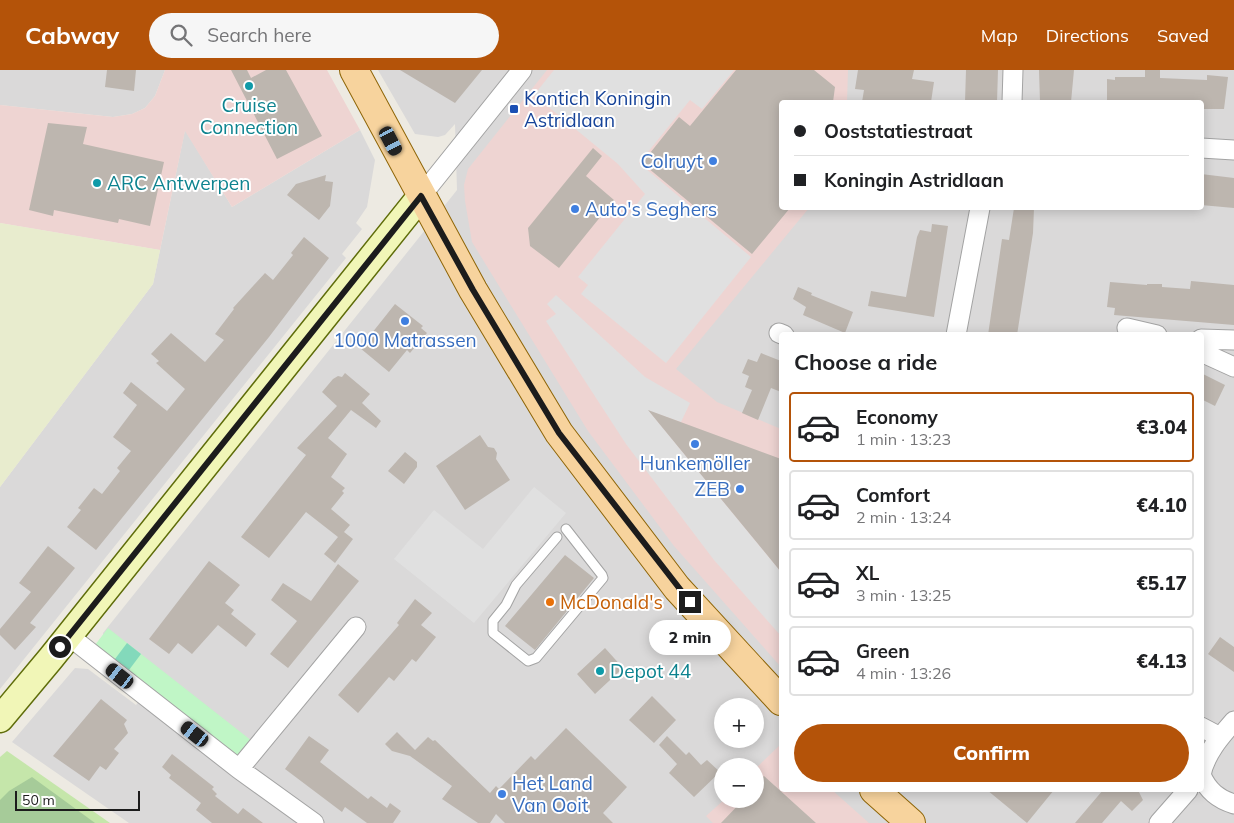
<!DOCTYPE html>
<html lang="en">
<head>
<meta charset="utf-8">
<style>
  body { margin:0; font-family:Mulish,sans-serif; background:#f6f6f6; color:#202124; height:100vh; display:flex; flex-direction:column; font-size:19px; white-space:nowrap }
  * { box-sizing:border-box; margin:0 }
  p { font-size:16px; color:#757577 }
  .icon { flex:none; width:28px; height:28px; fill:none; stroke:currentColor; stroke-width:2; stroke-linecap:round; stroke-linejoin:round }
  .map { position:relative; flex:1; overflow:hidden }
  .details { position:absolute; left:779px; top:262px; width:425px; height:460px; display:flex; flex-direction:column; background:#fff; border-radius:5px; box-shadow:0 2px 12px #0003 }
  .details>* { flex:none }
  .guide { position:absolute; left:779px; top:30px; width:425px; height:110px; border-radius:5px; box-shadow:0 2px 12px #0003; display:grid; align-content:center; height:110px; padding:0 15px; background:#fff }
  .tools { position:absolute; left:714px; top:628px; display:grid; gap:10px }
  .tools a { display:grid; place-items:center; width:50px; height:50px; border-radius:50%; background:#fff; box-shadow:0 2px 12px #0003; font-size:25px }
  .scale { position:absolute; left:15px; bottom:12px; width:125px; box-sizing:border-box; padding-left:5px; border:2px solid #1c1c1c; border-top:0; font-size:14px; line-height:18px; white-space:nowrap; color:#1c1c1c; -webkit-text-stroke:4px #fff; paint-order:stroke }
  .end { position:absolute; width:22px; height:22px; margin:-11px; border:6px solid #1c1c1c; background:#fff; box-shadow:0 0 0 2px #fff }
  .from { border-radius:50% }
  .bubble { position:absolute; height:35px; border-radius:18px; background:#fff; box-shadow:0 2px 12px #0003; font-size:16px; font-weight:800; line-height:35px; text-align:center }
  .car { position:absolute; width:15px; height:30px; margin:-15px -8px; border-radius:6px; box-shadow:0 0 4px 1px #0007; background:linear-gradient(#222 24%,#8ab4d8 0 40%,#222 0 76%,#8ab4d8 0 86%,#222 0) }
  .guide b { display:flex; align-items:center; gap:18px; height:48px; font-size:19px }
  .guide b+b { border-top:1px solid #e0e0e0 }
  .guide i { width:12px; height:12px; background:#202124 }
  ul { padding:0; list-style:none }
  li { display:flex; align-items:center; gap:15px; height:70px; margin:0 10px 8px; padding:0 5px; border:2px solid #e0e0e0; border-radius:5px }
  li div { flex:1 }
  li b { display:block; font-size:19px }
  li em { font-style:normal; font-weight:800 }
  li.active { border-color:#b45309 }
  li>.icon { width:45px; height:45px; stroke-width:1.5 }
  h2 { padding:0 15px; font-size:22px; line-height:60px }
  .primary-button { display:flex; gap:10px; margin-top:auto; padding:10px 15px }
  .primary-button a { flex:1; height:58px; border-radius:30px; background:#b45309; color:#fff; font-size:20px; font-weight:800; line-height:58px; text-align:center }
  header { display:flex; align-items:center; gap:30px; box-sizing:border-box; height:70px; padding:0 25px; background:#b45309; color:#fff }
  header strong { font-size:24px }
  nav { display:flex; gap:28px; margin-inline-start:auto; font-size:18px }
  .search { width:350px; height:45px; background:#f6f6f6; display:flex; align-items:center; gap:12px; box-sizing:border-box; padding:0 18px; border-radius:28px; color:#757577; font-size:19px }
  .map>svg:first-child { display:block }
  .residential { fill:#dad9d9; fill-rule:evenodd }
  .commercial { fill:#eed4d2 }
  .farmland { fill:#e8ecce }
  .grass { fill:#c5e6aa }
  .forest { fill:#a6cb99 }
  .park { fill:#c0f6c6 }
  .pitch { fill:#83d9bb }
  .parking { fill:#e0e0e0 }
  .building { fill:#bdb6af }
  .lines { fill:none; stroke-linecap:round; stroke-linejoin:round }
  .lane-casing { stroke:#a3a3a3; stroke-width:11 }
  .street-casing { stroke:#a3a3a3; stroke-width:21 }
  .secondary-casing { stroke:#5f6d0a; stroke-width:29 }
  .primary-casing { stroke:#8e6507; stroke-width:30 }
  .lane { stroke:#fff; stroke-width:9 }
  .street { stroke:#fff; stroke-width:19 }
  .secondary { stroke:#f1f6b7; stroke-width:26 }
  .primary { stroke:#f7d39d; stroke-width:28 }
  .route { stroke:#1c1c1c; stroke-width:6 }
  .culture-dot { fill:#0f9aa8; stroke:#fff; stroke-width:2 }
  .transit-dot { fill:#1a4fb4; stroke:#fff; stroke-width:2 }
  .shop-dot { fill:#3f7fe0; stroke:#fff; stroke-width:2 }
  .food-dot { fill:#e8710a; stroke:#fff; stroke-width:2 }
  .labels { text-anchor:middle; stroke-width:4; stroke-linejoin:round; paint-order:stroke }
  .transit-label { font-size:19px; fill:#164399; stroke:#fff; text-anchor:start }
  .culture-label { font-size:19px; fill:#0d838f; stroke:#fff; text-anchor:start }
  .shop-label { font-size:19px; fill:#366cbe; stroke:#fff; text-anchor:end }
  .food-label { font-size:19px; fill:#c56008; stroke:#fff; text-anchor:start }
</style>
</head>
<body>
<header>
<strong>Cabway</strong>
<div class="search"><svg class="icon" aria-label="search" viewBox="0 0 24 24"><circle cx="10" cy="10" r="6"/><path d="M15 15l6 6"/></svg>Search here</div>
<nav><a>Map</a><a>Directions</a><a>Saved</a></nav>
</header>
<div class="map">
<svg width="1234" height="753" viewBox="0 0 1234 753">
  <rect width="100%" height="100%" fill="#edeae2"/>
  <path class="residential" d="M0 0H165L155 26 145 38 132 44 113 47 0 35Z
    M378 0H1234V753H129L12 672 75 598 88 599 136 635 150 617 107 583 103 563 457 120 455 54 445 65 438 67 415 64ZM781 32H1201V138H781ZM781 265H1201V720H781ZM722 636H755V669H722ZM722 696H755V729H722Z
    M185 60 232 137 360 60 375 90 367 137 356 153 362 159 342 184 346 188 0 619V417L153 214Z"/>
  <path class="commercial" d="M165 0H327L360 60 232 137 185 61 160 180 0 153V35L113 47 132 44 145 38 155 26Z
    M547 0H848L847 32H781V138H809L676 299 717 332 781 359V597L674 476 588 361 472 172 465 131 464 115 468 99Z
    M781 674V720H832L869 753H713L706 746 725 729H755V699Z"/>
  <path class="farmland" d="M0 153 160 180 153 214 0 417Z"/>
  <path class="grass" d="M7 681 110 753H0V687Z"/>
  <path class="forest" d="M32 707 95 753H0V730L9 721Z"/>
  <path class="park" d="M108 558 252 671 239 688 95 575Z"/>
  <path class="pitch" d="M127 573 141 584 129 600 115 589Z"/>
  <path class="parking" d="M554 0H734L702 39 690 30 639 93 751 187 666 293 581 224 588 215 578 207 645 124 618 94 534 25Z
    M556 225 645 307 690 333 681 352 649 341 781 502V566L714 490 626 374 546 251 556 244 547 234Z
    M534 417 566 443 474 553 394 489 434 440 483 479Z"/>
  <path class="building" d="M107 0H136L134 21 105 17Z
    M231 0H247L251 8 266 0H286L322 66 277 89Z
    M400 0H482L455 33Z
    M736 0H814L835 17 833 32H781V138H790L752 184 642 93 679 47 690 56Z
    M858 0H914L912 9 934 12 931 32H862L864 20 855 19Z
    M966 0H998L997 32H965Z
    M1039 0H1074L1071 32H1040Z
    M1145 0H1160V8L1207 10V5L1228 7 1224 39H1201V32H1107V9L1115 10V7H1145Z
    M48 53 87 57 83 74 164 92 150 156 119 149 118 153 54 140 53 146 29 140Z
    M593 78 602 86 586 106 614 130 559 198 530 176 528 158Z
    M1201 104 1234 108V138L1201 135Z
    M326 105 325 111 333 112 330 136 319 150 287 125 296 114Z
    M1014 138H1034L1033 163 1017 265H988L1002 169 1009 170Z
    M932 154 948 156 934 247 868 236 871 221 906 227 917 167 920 160 931 162Z
    M304 167 329 188 269 267 96 480 67 457 81 440 78 438 94 418 102 424 120 401 117 398 131 381 113 367 137 335 123 323 131 312 167 341 185 319 156 293 159 291 151 284 171 263 205 292 224 270 215 264 234 239 233 238 265 203 273 210 293 185 291 183Z
    M1191 211 1234 215V255L1114 245 1115 238 1107 237 1110 212 1147 215V214H1162V217L1190 219Z
    M798 217 812 223 811 225 853 242 845 263 803 245 806 237 793 229Z
    M395 234 423 256 421 258 427 263 410 283 407 280 389 302 360 278Z
    M761 283 781 291V322L771 318 758 350 742 343 752 320 745 317 749 306 742 303 748 289 757 292Z
    M345 303 370 324 362 333 381 351 376 358 351 340 328 368 347 384 331 407 345 418 342 421 344 423 331 439 350 455 344 462 353 469 335 493 324 484 338 467 306 442 269 488 241 467 306 385 297 378 337 336 322 322 333 309 338 306 342 307Z
    M1201 303 1225 315 1215 336 1201 329Z
    M648 340 781 389V502Z
    M480 365 488 377 494 378 497 383 496 389 510 410 465 440 436 396Z
    M405 382 417 392V397L404 414 388 401Z
    M48 476 75 498 30 553 36 557 15 580 0 565V559L31 522 19 513Z
    M565 485 594 508 535 580 505 556Z
    M209 491 240 515 225 533 234 540 231 544 256 564 246 577 218 555 192 584 178 573 169 584 149 569Z
    M338 494 359 511 288 598 270 584 297 551 271 530 283 513 311 531Z
    M415 529 432 543 421 555 436 567 416 592 412 589 394 611 389 607 358 643 338 625 399 555 397 553Z
    M1220 567 1234 577V602L1208 584Z
    M605 578 623 598 595 624 577 604Z
    M652 626 676 650 654 673 629 650Z
    M101 629 127 650 124 654 128 663 114 679 119 683 106 700 100 696 89 711 53 686Z
    M566 658 627 717 603 743 613 753H505L496 744 490 753H478L442 729 452 716 410 686 392 681 385 674 397 662 415 680 428 667 433 671 435 670 490 723 496 716 499 719 531 686 535 690Z
    M309 666 329 680 320 692 368 729 371 726 387 738 390 733 401 741 393 753H367L345 737 342 742 285 699Z
    M667 666 686 685 689 682 701 695 707 690 720 702 694 727 669 703 677 694 659 675Z
    M172 684 214 717 212 719 217 724 215 726 238 744 243 738 263 753H212L196 740 201 733 169 708 171 705 162 697Z
    M764 706 816 753H721L744 729H755V716Z
    M987 720H1054L1027 753Z
    M1103 720H1138L1143 730 1132 741 1121 731 1102 753H1075Z"/>
  <g class="lines">
    <defs>
      <path id="lane" d="M557 467 516 515 506 535 493 551V563L528 591 536 588 603 508 602 505 566 459"/>
      <path id="street" d="M1012 32 1013 0
        M1201 78 1234 80
        M421 126 522 0
        M1127 258 1157 265
        M779 263 784 265
        M956 265 980 138
        M1201 269 1234 270
        M1201 282 1234 297
        M69 566 239 699 314 753
        M1201 657 1220 667
        M239 699 356 557
        M1201 705C1205 684 1220 667 1234 651
        M1201 705C1208 721 1218 729 1234 734
        M1159 753 1188 720"/>
      <path id="secondary" d="M0 649 51 588 421 126"/>
      <path id="primary" d="M354 0 473 220 559 363 677 518 781 631
        M874 720 911 753"/>
    </defs>
    <use href="#lane" class="lane-casing"/>
    <use href="#street" class="street-casing"/>
    <use href="#secondary" class="secondary-casing"/>
    <use href="#primary" class="primary-casing"/>
    <use href="#lane" class="lane"/>
    <use href="#street" class="street"/>
    <use href="#secondary" class="secondary"/>
    <use href="#primary" class="primary"/>
  </g>
  <g class="lines">
    <path class="route" d="M60 577 421 126 473 220 559 363 690 532"/>
  </g>
  <g class="culture-dot">
    <circle cx="249" cy="16" r="5"/>
    <circle cx="97" cy="113" r="5"/>
    <circle cx="600" cy="601" r="5"/>
  </g>
  <rect class="transit-dot" x="509" y="34" width="10" height="10" rx="2.5"/>
  <g class="shop-dot">
    <circle cx="713" cy="91" r="5"/>
    <circle cx="575" cy="139" r="5"/>
    <circle cx="405" cy="251" r="5"/>
    <circle cx="695" cy="374" r="5"/>
    <circle cx="740" cy="419" r="5"/>
    <circle cx="502" cy="724" r="5"/>
  </g>
  <circle class="food-dot" cx="550" cy="532" r="5"/>
  <g class="labels">
    <g class="transit-label">
      <text x="524" y="35">Kontich Koningin<tspan x="524" dy="22">Astridlaan</tspan></text>
    </g>
    <g class="culture-label">
      <text x="249" y="42" text-anchor="middle">Cruise<tspan x="249" dy="22">Connection</tspan></text>
      <text x="107" y="120">ARC Antwerpen</text>
      <text x="610" y="608">Depot 44</text>
    </g>
    <g class="shop-label">
      <text x="703" y="98">Colruyt</text>
      <text x="585" y="146" text-anchor="start">Auto's Seghers</text>
      <text x="405" y="277" text-anchor="middle">1000 Matrassen</text>
      <text x="695" y="400" text-anchor="middle">Hunkemöller</text>
      <text x="730" y="426">ZEB</text>
      <text x="512" y="720" text-anchor="start">Het Land<tspan x="512" dy="22">Van Ooit</tspan></text>
    </g>
    <g class="food-label">
      <text x="560" y="539">McDonald's</text>
    </g>
  </g>
</svg>
<div class="tools">
<a>+</a>
<a>−</a>
</div>
<div class="scale">50 m</div>
<i class="end from" style="left:60px;top:577px"></i>
<i class="end" style="left:690px;top:532px"></i>
<div class="bubble" style="left:649px;top:550px;width:82px">2 min</div>
<i class="car" style="left:391px;top:71px;rotate:152deg"></i>
<i class="car" style="left:120px;top:606px;rotate:308deg"></i>
<i class="car" style="left:195px;top:664px;rotate:308deg"></i>
<div class="guide">
<b><i class="from"></i>Ooststatiestraat</b>
<b><i></i>Koningin Astridlaan</b>
</div>
<section class="details">
<h2>Choose a ride</h2>
<ul>
<li class="active"><svg class="icon" aria-label="car" viewBox="0 0 24 24"><path d="M5 17H2v-5l4-1 3-4h7l3 4 3 1v5h-3M9 17h6M6 11h13"/><circle cx="7" cy="17" r="2"/><circle cx="17" cy="17" r="2"/></svg><div><b>Economy</b><p>1 min · 13:23</p></div><em>€3.04</em></li>
<li><svg class="icon" aria-label="car" viewBox="0 0 24 24"><path d="M5 17H2v-5l4-1 3-4h7l3 4 3 1v5h-3M9 17h6M6 11h13"/><circle cx="7" cy="17" r="2"/><circle cx="17" cy="17" r="2"/></svg><div><b>Comfort</b><p>2 min · 13:24</p></div><em>€4.10</em></li>
<li><svg class="icon" aria-label="car" viewBox="0 0 24 24"><path d="M5 17H2v-5l4-1 3-4h7l3 4 3 1v5h-3M9 17h6M6 11h13"/><circle cx="7" cy="17" r="2"/><circle cx="17" cy="17" r="2"/></svg><div><b>XL</b><p>3 min · 13:25</p></div><em>€5.17</em></li>
<li><svg class="icon" aria-label="car" viewBox="0 0 24 24"><path d="M5 17H2v-5l4-1 3-4h7l3 4 3 1v5h-3M9 17h6M6 11h13"/><circle cx="7" cy="17" r="2"/><circle cx="17" cy="17" r="2"/></svg><div><b>Green</b><p>4 min · 13:26</p></div><em>€4.13</em></li>
</ul>
<div class="primary-button"><a>Confirm</a></div>
</section>
</div>
</body>
</html>
